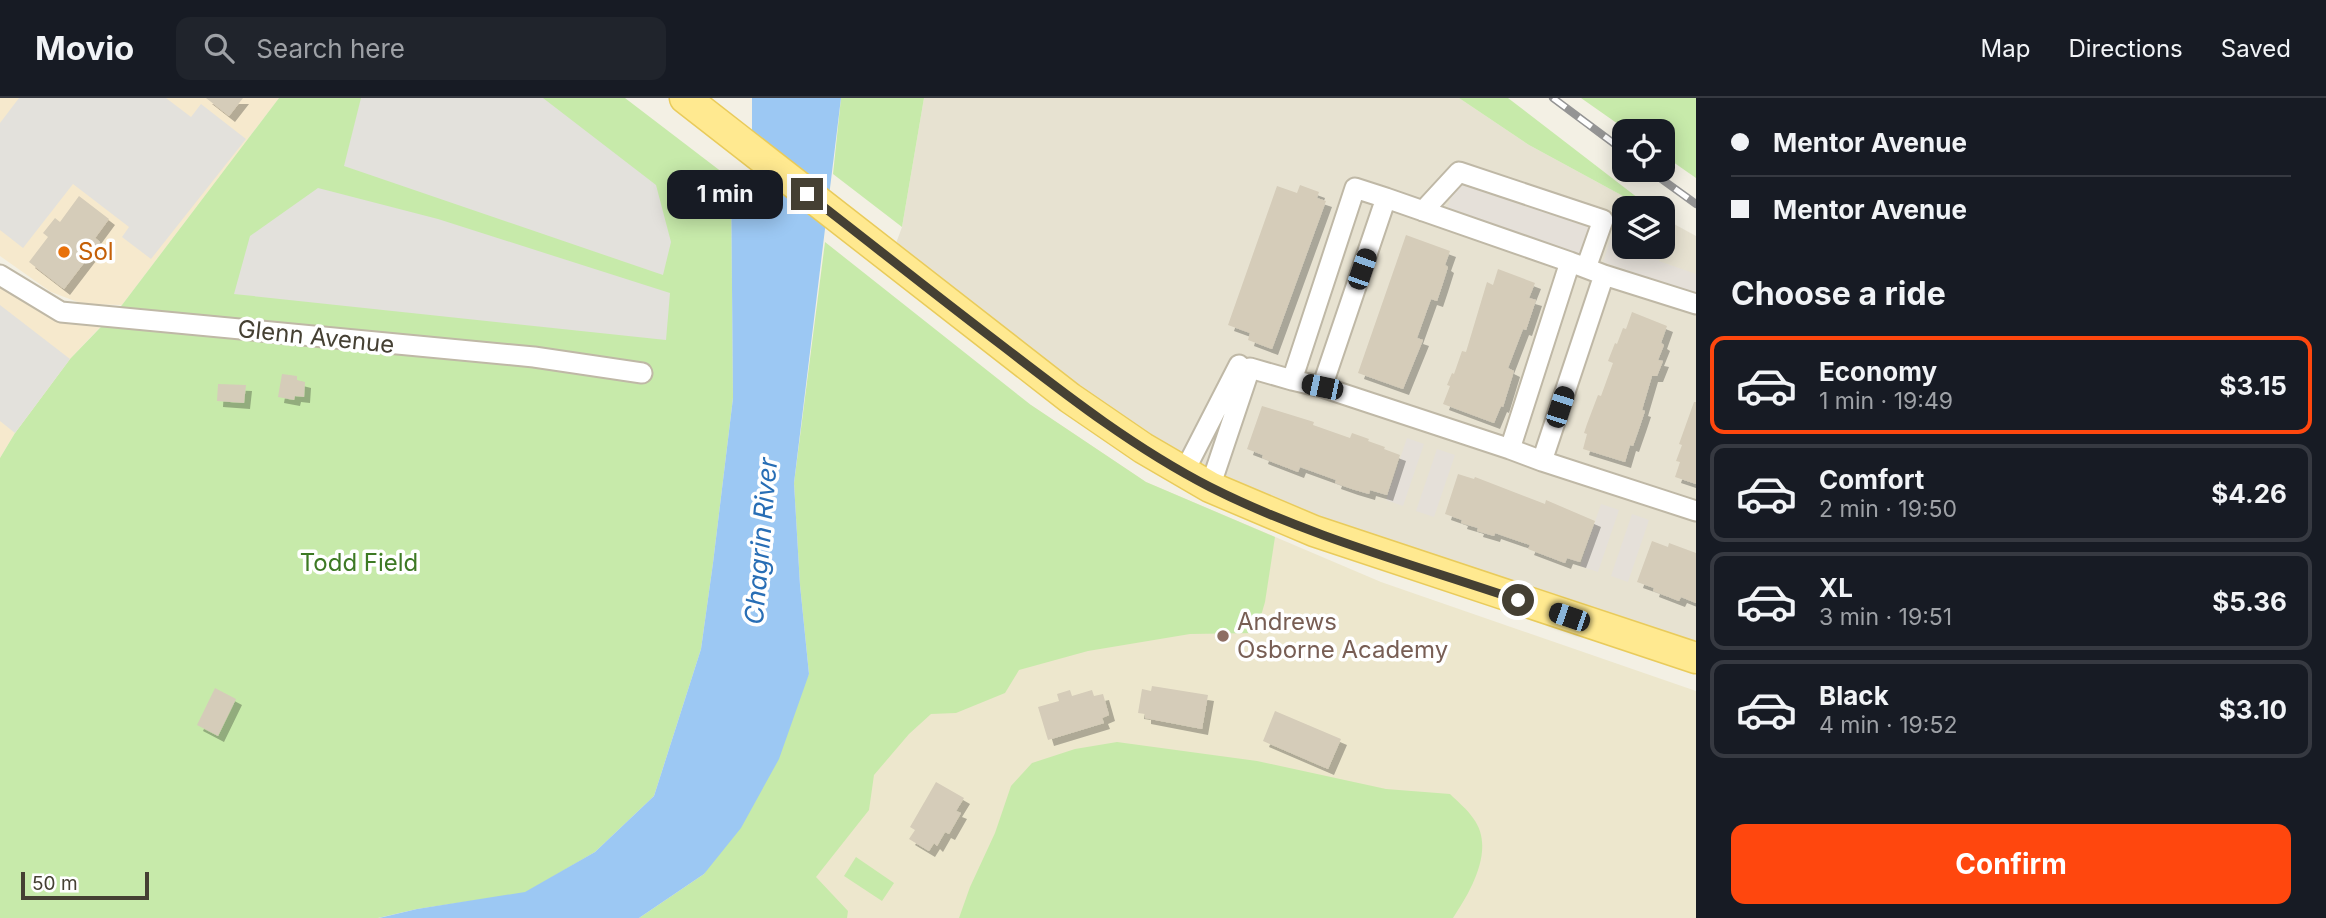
<!DOCTYPE html>
<html lang="en">
<head>
<meta charset="utf-8">
<style>
  body { margin:0; font-family:Inter,sans-serif; background:#20242c; color:#f1f3f6; height:100vh; display:flex; flex-direction:column; font-size:26px; white-space:nowrap }
  * { box-sizing:border-box; margin:0 }
  p { font-size:23px; color:#9ea1a6 }
  .icon { flex:none; width:38px; height:38px; fill:none; stroke:currentColor; stroke-width:2; stroke-linecap:round; stroke-linejoin:round }
  .map { position:relative; flex:1; overflow:hidden }
  .drawer { display:flex; flex-direction:column; background:#171b24; width:630px }
  .drawer>* { flex:none }
  .top-card { display:grid; align-content:center; height:154px; padding:0 35px; background:#171b24 }
  .fabs { position:absolute; left:1612px; top:21px; display:grid; gap:14px }
  .fabs a { display:grid; place-items:center; width:63px; height:63px; border-radius:14px; background:#171b24; box-shadow:0 4px 18px #0003; font-size:35px }
  .scale { position:absolute; left:21px; bottom:18px; width:128px; box-sizing:border-box; padding-left:7px; border:4px solid #454033; border-top:0; font-size:19px; line-height:24px; white-space:nowrap; color:#454033; -webkit-text-stroke:5px #fff; paint-order:stroke }
  .end { position:absolute; width:32px; height:32px; margin:-16px; border:9px solid #454033; background:#fff; box-shadow:0 0 0 4px #fff }
  .from { border-radius:50% }
  .bubble { position:absolute; height:49px; border-radius:14px; background:#171b24; box-shadow:0 4px 18px #0003; font-size:23px; font-weight:700; line-height:49px; text-align:center }
  .car { position:absolute; width:21px; height:42px; margin:-21px -10px; border-radius:9px; box-shadow:0 0 5px 2px #0007; background:linear-gradient(#222 24%,#8ab4d8 0 40%,#222 0 76%,#8ab4d8 0 86%,#222 0) }
  .top-card b { display:flex; align-items:center; gap:24px; height:66px; font-size:26px }
  .top-card b+b { border-top:2px solid #363941 }
  .top-card i { width:18px; height:18px; background:#f1f3f6 }
  ul { padding:0; list-style:none }
  li { display:flex; align-items:center; gap:21px; height:98px; margin:0 14px 10px; padding:0 21px; border:4px solid #363941; border-radius:14px }
  li div { flex:1 }
  li b { display:block; font-size:26px }
  li em { font-style:normal; font-weight:700 }
  li.current { border-color:#ff470e }
  li>.icon { width:63px; height:63px; stroke-width:1.5 }
  h2 { padding:0 35px; font-size:32px; line-height:84px }
  .button { display:flex; gap:14px; margin-top:auto; padding:14px 35px }
  .button a { flex:1; height:80px; border-radius:14px; background:#ff470e; color:#fff; font-size:28px; font-weight:700; line-height:80px; text-align:center }
  header { display:flex; align-items:center; gap:42px; box-sizing:border-box; height:98px; padding:0 35px; background:#171b24; border-bottom:2px solid #363941 }
  header strong { font-size:33px }
  nav { display:flex; gap:38px; margin-inline-start:auto; font-size:24px }
  .search { width:490px; height:63px; background:#20242c; display:flex; align-items:center; gap:18px; box-sizing:border-box; padding:0 24px; border-radius:14px; color:#9ea1a6; font-size:26px }
  main { display:flex; flex:1; min-height:0 }
  .map>svg:first-child { display:block }
  .residential { fill:#e7e2d1 }
  .commercial { fill:#f6e9cd }
  .industrial { fill:#e5e0d9 }
  .education { fill:#ede7cd }
  .green { fill:#c7eaaa }
  .parking { fill:#e3e1dc }
  .water { fill:#9cc8f3 }
  .building { fill:#d5ccb9; filter:url(#shadow) }
  .lines { fill:none; stroke-linecap:round; stroke-linejoin:round }
  .street-casing { stroke:#bfb8a6; stroke-width:23 }
  .primary-casing { stroke:#e9cb5b; stroke-width:33 }
  .street { stroke:#fff; stroke-width:19 }
  .primary { stroke:#ffe990; stroke-width:30 }
  .rail-casing { stroke:#949494; stroke-width:8 }
  .rail { stroke:#fff; stroke-width:5; stroke-dasharray:16; stroke-linecap:butt }
  .route { stroke:#454033; stroke-width:9 }
  .food-dot { fill:#e8710a; stroke:#fff; stroke-width:2.5 }
  .education-dot { fill:#8d6e63; stroke:#fff; stroke-width:2.5 }
  .labels { text-anchor:middle; stroke-width:7; stroke-linejoin:round; paint-order:stroke }
  .food-label { font-size:24px; fill:#c56008; stroke:#fff; text-anchor:start }
  .street-label { font-size:24px; fill:#454033; stroke:#fff }
  .park-label { font-size:24px; fill:#3d7924; stroke:#fff }
  .education-label { font-size:24px; fill:#785e54; stroke:#fff; text-anchor:start }
  .water-label { font-size:26px; font-style:italic; fill:#286eb5; stroke:#fff }
</style>
</head>
<body>
<header>
<strong>Movio</strong>
<div class="search"><svg class="icon" aria-label="search" viewBox="0 0 24 24"><circle cx="10" cy="10" r="6"/><path d="M15 15l6 6"/></svg>Search here</div>
<nav><a>Map</a><a>Directions</a><a>Saved</a></nav>
</header>
<main>
<div class="map">
<svg width="1696" height="820" viewBox="0 0 1696 820">
  <defs>
    <filter id="shadow"><feDropShadow dx="6" dy="6" stdDeviation="0" flood-color="#0004"/></filter>
  </defs>
  <rect width="100%" height="100%" fill="#f3f0e4"/>
  <path class="residential" d="M924 0H1459L1529 47 1645 110H1624V149H1662L1663 120 1696 138V549L1360 439 1171 353 1052 271 895 148 902 129Z"/>
  <path class="commercial" d="M0 0H279L122 207 83 206 51 194 0 158Z
    M0 182 105 224 70 261 15 335 0 360Z"/>
  <path class="industrial" d="M1458 79 1592 125 1582 157 1447 111Z
    M1613 133 1624 137V149L1663 150 1659 163 1696 176V196L1603 164Z
    M1407 340 1424 346 1403 408 1386 402Z
    M1437 351 1455 357 1434 419 1416 413Z
    M1601 406 1619 412 1598 474 1580 468Z
    M1632 416 1649 422 1628 484 1611 478Z"/>
  <path class="education" d="M1031 307 1146 384 1381 484 1696 593V820H754Z"/>
  <path class="green" d="M279 0H625L731 81 733 300 713 465 701 551 654 698 595 754 525 795 417 811 378 820H0V360L15 335 70 261 122 207Z
    M841 0H924L902 129 833 76Z
    M1459 0H1508L1651 110H1645L1529 47Z
    M1581 0H1696V80L1663 57 1662 33H1628Z
    M825 144 1031 307 1146 384 1275 439 1265 504 1256 535 1190 536 1088 553 1019 572 1005 595 956 615 931 616 909 636 874 677 869 712 816 779 848 813 847 820H639L704 776 809 576 800 487 794 385Z
    M1117 644 1257 663 1386 691 1450 696C1458 704 1467 711 1473 720 1496 750 1471 793 1453 820H959L970 789 995 735 1011 688 1032 665 1075 651Z
    M856 759 894 785 882 803 844 778Z"/>
  <path class="parking" d="M19 0H166L191 19 201 6 246 41 151 161 122 139 129 129 73 86 23 150 0 132V25Z
    M361 0H543L656 87 671 144 663 177 344 68Z
    M318 90 438 121 670 195 666 242 234 196 250 138Z
    M0 207 70 261 15 335 0 323Z"/>
  <path class="water" d="M752 0H841L794 385 800 487 809 576 779 661 741 730 704 776 639 820H379L417 811 525 794 595 754 654 698 701 551 713 465 733 300 731 81 752 87Z"/>
  <path class="building" d="M206 0H243L229 18Z
    M1300 87 1319 94 1317 100 1326 103 1272 251 1248 242 1250 235 1228 227 1277 88 1297 95Z
    M79 98 109 121 95 140 100 144 64 191 29 164 48 139 43 135 55 120 60 124Z
    M1406 137 1450 153 1445 167 1448 169 1442 188 1437 203 1431 201 1417 240 1423 242 1403 291 1358 275Z
    M1498 171 1535 185 1529 200 1536 202 1526 232 1523 231 1508 270 1514 273 1503 309 1501 308 1494 325 1443 306 1450 288 1447 287 1452 275 1454 276 1462 253 1466 254 1487 184 1493 187Z
    M1632 214 1667 228 1661 245 1664 247 1658 262 1663 263 1657 278H1652L1642 312 1645 313 1640 328 1633 348 1630 347 1625 364 1583 351 1587 336 1584 335 1587 326 1598 297 1601 298 1613 265 1608 263 1615 245 1617 246 1623 230 1626 231Z
    M282 276 297 278V282L305 284 304 299 295 298 294 302 278 299Z
    M218 286 246 287 244 305 217 303Z
    M1694 304H1696V386L1675 379 1680 364 1676 363 1682 347 1679 346Z
    M1262 308 1314 324 1313 327 1350 340 1352 335 1369 341 1368 343 1385 349 1384 351 1400 357 1387 397 1370 392 1369 396 1352 391 1335 385 1336 382 1300 369 1298 374 1262 360 1263 357 1247 351Z
    M1458 376 1474 381 1475 379 1545 406 1546 402 1595 423 1580 464 1567 460 1565 465 1528 451 1530 447 1495 435 1494 438 1477 433 1478 430 1461 425 1462 422 1445 416Z
    M1652 443 1668 449 1669 445 1696 455V505L1681 499 1679 503 1653 493 1654 490 1637 484Z
    M1152 588 1208 597 1202 631 1145 620V616L1138 615 1142 591 1151 593Z
    M215 590 236 601 218 638 197 627Z
    M1070 592 1072 598 1092 592 1094 598 1103 596 1109 617 1102 620 1104 625 1048 642 1038 609 1059 603 1057 596Z
    M1275 613 1341 641 1328 671 1263 643Z
    M936 684 964 700 956 713 961 715 949 736 945 734 937 748 934 745 929 753 909 741 915 732 910 729Z"/>
  <g class="lines">
    <defs>
      <path id="street" d="M1423 113 1459 74 1603 122 1586 170
        M0 177 61 214 534 259 642 275
        M1604 177 1696 206
        M1322 289 1510 351 1570 164 1386 100
        M1510 351 1542 363 1604 177 1570 164
        M1542 363 1696 413
        M1184 374 1239 267
        M1210 389 1250 270 1292 282 1355 90 1386 100 1322 289 1292 282"/>
      <path id="primary" d="M685 0 1070 300 1143 350 1210 389 1314 433 1696 560"/>
    </defs>
    <use href="#street" class="street-casing"/>
    <use href="#primary" class="primary-casing"/>
    <use href="#street" class="street"/>
    <use href="#primary" class="primary"/>
    <defs>
      <path id="rail" d="M1553 0 1624 53
        M1649 72 1696 106"/>
    </defs>
    <use href="#rail" class="rail-casing"/>
    <use href="#rail" class="rail"/>
  </g>
  <g class="lines">
    <path class="route" d="M807 96C873 147 938 199 1004 249 1070 300 1136 351 1210 389 1307 438 1415 467 1518 502"/>
  </g>
  <circle class="food-dot" cx="64" cy="154" r="7"/>
  <circle class="education-dot" cx="1223" cy="538" r="7"/>
  <g class="labels">
    <g class="food-label">
      <text x="78" y="162">Sol</text>
    </g>
    <g class="street-label">
      <text transform="translate(316 239) rotate(6)" y="8">Glenn Avenue</text>
    </g>
    <g class="park-label">
      <text x="359" y="473">Todd Field</text>
    </g>
    <g class="education-label">
      <text x="1237" y="532">Andrews<tspan x="1237" dy="28">Osborne Academy</tspan></text>
    </g>
    <g class="water-label">
      <text transform="translate(761 443) rotate(-85)" y="9">Chagrin River</text>
    </g>
  </g>
</svg>
<div class="fabs">
<a><svg class="icon" aria-label="locate" viewBox="0 0 24 24"><circle cx="12" cy="12" r="6"/><path d="M12 2v4M12 18v4M2 12h4M18 12h4"/></svg></a>
<a><svg class="icon" aria-label="layers" viewBox="0 0 24 24"><path d="M12 4l9 5-9 5-9-5zM3 14l9 5 9-5"/></svg></a>
</div>
<div class="scale">50 m</div>
<i class="end from" style="left:1518px;top:502px"></i>
<i class="end" style="left:807px;top:96px"></i>
<div class="bubble" style="left:667px;top:72px;width:116px">1 min</div>
<i class="car" style="left:1362px;top:171px;rotate:19deg"></i>
<i class="car" style="left:1322px;top:289px;rotate:282deg"></i>
<i class="car" style="left:1560px;top:309px;rotate:18deg"></i>
<i class="car" style="left:1569px;top:519px;rotate:289deg"></i>
</div>
<section class="drawer">
<div class="top-card">
<b><i class="from"></i>Mentor Avenue</b>
<b><i></i>Mentor Avenue</b>
</div>
<h2>Choose a ride</h2>
<ul>
<li class="current"><svg class="icon" aria-label="car" viewBox="0 0 24 24"><path d="M5 17H2v-5l4-1 3-4h7l3 4 3 1v5h-3M9 17h6M6 11h13"/><circle cx="7" cy="17" r="2"/><circle cx="17" cy="17" r="2"/></svg><div><b>Economy</b><p>1 min · 19:49</p></div><em>$3.15</em></li>
<li><svg class="icon" aria-label="car" viewBox="0 0 24 24"><path d="M5 17H2v-5l4-1 3-4h7l3 4 3 1v5h-3M9 17h6M6 11h13"/><circle cx="7" cy="17" r="2"/><circle cx="17" cy="17" r="2"/></svg><div><b>Comfort</b><p>2 min · 19:50</p></div><em>$4.26</em></li>
<li><svg class="icon" aria-label="car" viewBox="0 0 24 24"><path d="M5 17H2v-5l4-1 3-4h7l3 4 3 1v5h-3M9 17h6M6 11h13"/><circle cx="7" cy="17" r="2"/><circle cx="17" cy="17" r="2"/></svg><div><b>XL</b><p>3 min · 19:51</p></div><em>$5.36</em></li>
<li><svg class="icon" aria-label="car" viewBox="0 0 24 24"><path d="M5 17H2v-5l4-1 3-4h7l3 4 3 1v5h-3M9 17h6M6 11h13"/><circle cx="7" cy="17" r="2"/><circle cx="17" cy="17" r="2"/></svg><div><b>Black</b><p>4 min · 19:52</p></div><em>$3.10</em></li>
</ul>
<div class="button"><a>Confirm</a></div>
</section>
</main>
</body>
</html>
